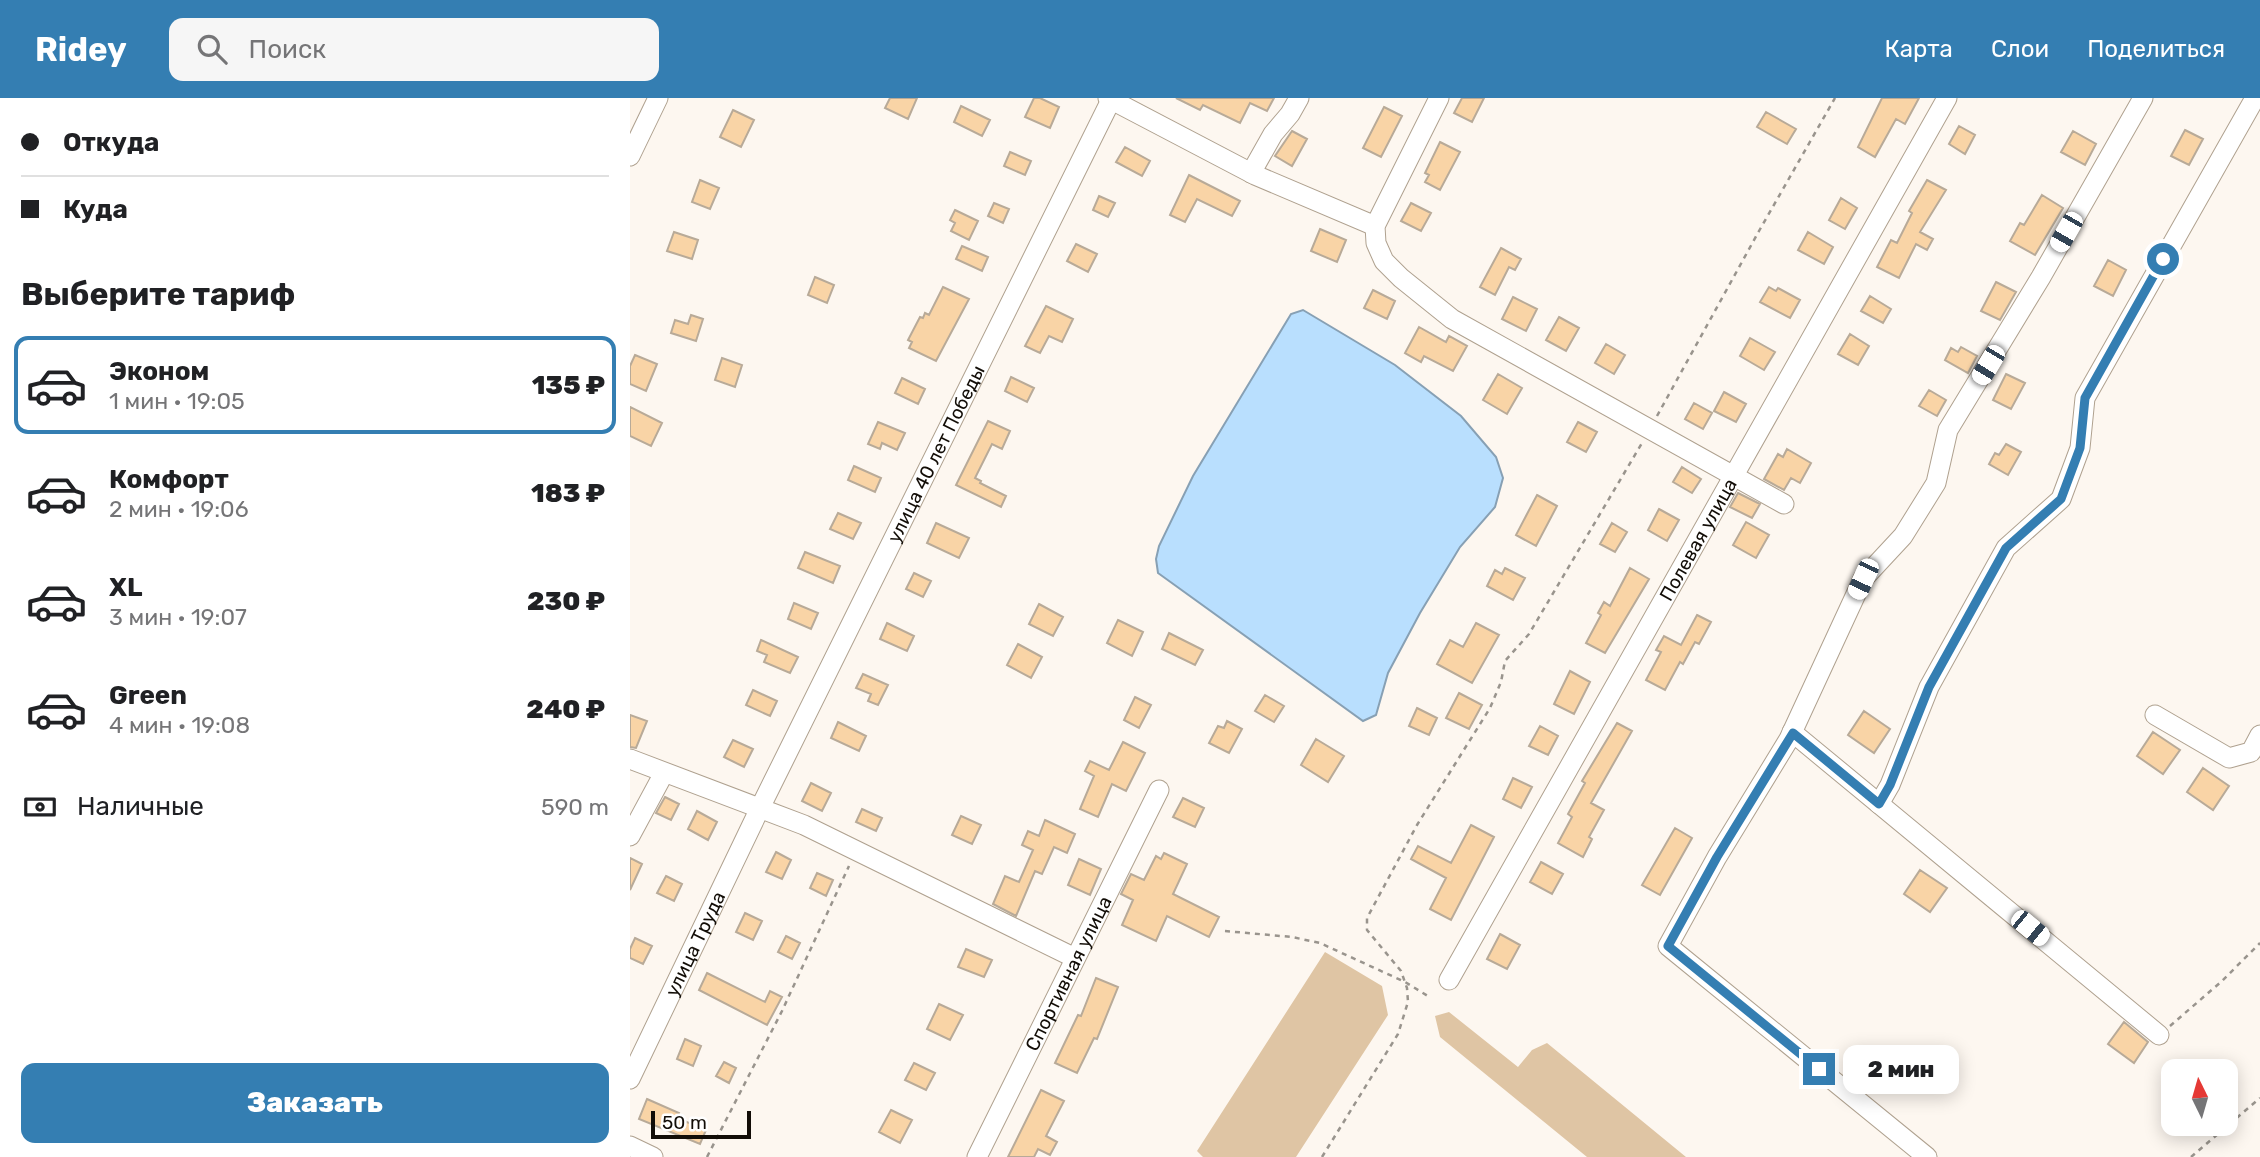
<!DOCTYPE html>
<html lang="ru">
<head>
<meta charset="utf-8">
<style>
  body { margin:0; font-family:Rubik,sans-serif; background:#f6f6f6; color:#202124; height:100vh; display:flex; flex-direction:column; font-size:26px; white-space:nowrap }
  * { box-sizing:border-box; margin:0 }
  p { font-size:23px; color:#757577 }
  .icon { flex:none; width:38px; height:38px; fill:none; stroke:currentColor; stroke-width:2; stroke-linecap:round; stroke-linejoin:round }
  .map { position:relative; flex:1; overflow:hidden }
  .sheet { display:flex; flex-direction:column; background:#fff; width:630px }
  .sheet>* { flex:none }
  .top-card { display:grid; align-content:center; height:154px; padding:0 21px; background:#fff }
  .needle { width:46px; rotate:355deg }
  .controls { position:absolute; left:1531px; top:961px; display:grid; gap:14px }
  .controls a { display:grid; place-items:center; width:77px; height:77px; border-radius:14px; background:#fff; box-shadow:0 4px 18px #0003; font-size:35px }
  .scale { position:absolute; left:21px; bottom:18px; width:100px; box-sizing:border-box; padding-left:7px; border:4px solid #120d07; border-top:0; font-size:19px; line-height:24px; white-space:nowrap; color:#120d07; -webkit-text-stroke:5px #fff; paint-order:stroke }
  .end { position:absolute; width:32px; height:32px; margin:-16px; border:9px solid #347eb2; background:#fff; box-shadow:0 0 0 4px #fff }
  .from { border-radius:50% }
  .bubble { position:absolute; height:49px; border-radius:14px; background:#fff; box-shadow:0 4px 18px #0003; font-size:23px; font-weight:800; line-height:49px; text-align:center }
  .car { position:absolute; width:21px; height:42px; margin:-21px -10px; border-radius:9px; box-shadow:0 0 5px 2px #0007; background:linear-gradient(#fff 24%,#345 0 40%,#fff 0 76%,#345 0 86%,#fff 0) }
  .top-card b { display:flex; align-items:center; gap:24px; height:66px; font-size:26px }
  .top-card b+b { border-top:2px solid #e0e0e0 }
  .top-card i { width:18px; height:18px; background:#202124 }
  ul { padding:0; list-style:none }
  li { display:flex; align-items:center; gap:21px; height:98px; margin:0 14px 10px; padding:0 7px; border:4px solid transparent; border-radius:14px }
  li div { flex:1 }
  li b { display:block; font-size:26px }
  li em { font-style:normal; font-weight:800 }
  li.selected { border-color:#347eb2 }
  li>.icon { width:63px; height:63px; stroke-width:1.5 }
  h2 { padding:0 21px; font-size:32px; line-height:84px }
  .pay { display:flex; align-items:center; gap:18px; height:77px; padding:0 21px; font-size:26px }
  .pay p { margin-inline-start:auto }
  .primary-button { display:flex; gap:14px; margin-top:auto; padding:14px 21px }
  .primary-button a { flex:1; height:80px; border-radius:14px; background:#347eb2; color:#fff; font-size:28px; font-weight:800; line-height:80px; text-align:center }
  header { display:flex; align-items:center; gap:42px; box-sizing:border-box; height:98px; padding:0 35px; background:#347eb2; color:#fff }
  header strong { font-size:33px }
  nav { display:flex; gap:38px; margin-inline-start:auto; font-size:24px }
  .search { width:490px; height:63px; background:#f6f6f6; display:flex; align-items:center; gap:18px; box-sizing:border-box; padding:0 24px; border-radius:14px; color:#757577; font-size:26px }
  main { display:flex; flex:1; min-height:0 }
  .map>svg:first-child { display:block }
  .green { fill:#dfc5a4 }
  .water { fill:#b9dffe; stroke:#87a0b4; stroke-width:2 }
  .building { fill:#f9d4a6; stroke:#b8aa98; stroke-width:2 }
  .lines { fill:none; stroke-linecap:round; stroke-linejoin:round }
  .minor-casing { stroke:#afa18f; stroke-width:21 }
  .path { stroke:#99948d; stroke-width:2.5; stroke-dasharray:5 5; stroke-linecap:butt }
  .minor { stroke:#fff; stroke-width:19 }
  .route { stroke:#347eb2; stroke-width:9 }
  .labels { text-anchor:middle; stroke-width:6; stroke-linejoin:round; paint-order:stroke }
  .street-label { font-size:19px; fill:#120d07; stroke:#fff }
</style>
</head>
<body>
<header>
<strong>Ridey</strong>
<div class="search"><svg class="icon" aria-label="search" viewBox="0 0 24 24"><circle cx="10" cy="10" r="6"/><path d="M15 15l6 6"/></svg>Поиск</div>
<nav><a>Карта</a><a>Слои</a><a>Поделиться</a></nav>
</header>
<main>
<section class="sheet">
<div class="top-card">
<b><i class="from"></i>Откуда</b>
<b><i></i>Куда</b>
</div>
<h2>Выберите тариф</h2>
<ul>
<li class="selected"><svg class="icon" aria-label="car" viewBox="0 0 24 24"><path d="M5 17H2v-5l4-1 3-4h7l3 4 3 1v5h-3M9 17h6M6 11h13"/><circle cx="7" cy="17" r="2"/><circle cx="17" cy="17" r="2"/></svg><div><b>Эконом</b><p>1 мин · 19:05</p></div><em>135 ₽</em></li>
<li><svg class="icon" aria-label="car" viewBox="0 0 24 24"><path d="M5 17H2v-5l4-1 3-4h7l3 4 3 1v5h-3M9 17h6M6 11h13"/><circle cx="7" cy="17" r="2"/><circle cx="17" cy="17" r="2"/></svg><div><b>Комфорт</b><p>2 мин · 19:06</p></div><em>183 ₽</em></li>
<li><svg class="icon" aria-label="car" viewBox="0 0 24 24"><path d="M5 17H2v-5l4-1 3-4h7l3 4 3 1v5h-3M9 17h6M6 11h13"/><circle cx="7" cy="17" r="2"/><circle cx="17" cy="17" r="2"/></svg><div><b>XL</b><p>3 мин · 19:07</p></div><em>230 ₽</em></li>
<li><svg class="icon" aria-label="car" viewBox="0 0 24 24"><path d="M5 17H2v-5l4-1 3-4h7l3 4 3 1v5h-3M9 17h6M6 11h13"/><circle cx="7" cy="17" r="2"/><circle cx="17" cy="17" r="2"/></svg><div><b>Green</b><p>4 мин · 19:08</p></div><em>240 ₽</em></li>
</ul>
<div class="pay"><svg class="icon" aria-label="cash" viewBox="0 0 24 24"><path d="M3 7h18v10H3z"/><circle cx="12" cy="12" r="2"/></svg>Наличные<p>590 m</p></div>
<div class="primary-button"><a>Заказать</a></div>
</section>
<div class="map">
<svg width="1630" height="1059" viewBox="0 0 1630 1059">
  <rect width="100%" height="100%" fill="#fdf7f0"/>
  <path class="green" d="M695 854 752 888 758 917 666 1059H573L567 1053Z
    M819 914 888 969 902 952 917 945 1056 1059H957L810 939 805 918Z"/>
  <path class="water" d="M673 212 765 267 831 318 866 359 873 380 865 409 830 449 790 515 758 575 746 617 733 623 528 475 526 461 529 448 563 378 661 216Z"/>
  <path class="building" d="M260 0H287L278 21 255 10Z
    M404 0H410L429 9 420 30 395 19Z
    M546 0H644L637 13 620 5 610 25 573 7 570 12Z
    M832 0H854L842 24 824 15Z
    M1252 0H1289L1275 26 1266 21 1245 59 1228 49Z
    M331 8 360 22 352 38 324 24Z
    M754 9 772 18 751 59 733 50Z
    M103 12 124 22 111 49 90 39Z
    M1136 14 1166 31 1157 46 1127 29Z
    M1329 28 1345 37 1335 56 1319 46Z
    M1555 32 1573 41 1559 67 1541 58Z
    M662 33 677 41 662 68 645 58Z
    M1443 33 1466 46 1455 67 1431 54Z
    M810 44 830 54 810 92 795 84 799 77 795 75Z
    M495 49 520 63 512 78 486 64Z
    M380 54 401 63 395 77 374 68Z
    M559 77 610 103 602 118 567 101 555 124 540 117Z
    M70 82 89 90 80 111 62 104Z
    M1297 82 1316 92 1290 134 1303 141 1297 152 1286 146 1269 180 1247 169 1261 142 1267 145 1282 115 1279 113Z
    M1412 97 1433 110 1405 157 1380 143 1390 125 1394 127Z
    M469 98 485 105 478 119 463 112Z
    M1211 100 1227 110 1215 131 1199 122Z
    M364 105 379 111 373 125 358 118Z
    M781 105 801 115 791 133 771 123Z
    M325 112 348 123 339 142 321 133 325 125 320 122Z
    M690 131 716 142 707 164 681 153Z
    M44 134 68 142 62 161 37 153Z
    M1178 134 1203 149 1194 166 1168 152Z
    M446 146 467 156 458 174 437 163Z
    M332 148 358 159 352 173 326 161Z
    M871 150 891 161 885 172 879 169 865 197 850 189Z
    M1478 162 1496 172 1483 198 1464 188Z
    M185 179 204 187 197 205 178 197Z
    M1366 184 1386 194 1370 222 1351 213Z
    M313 189 339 201 306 263 279 250 282 244 278 242 290 219 293 220 295 215 299 217Z
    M1139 189 1146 193 1148 190 1170 202 1160 220 1130 204Z
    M743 192 765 203 757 221 734 210Z
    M1240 198 1261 211 1253 225 1231 213Z
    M883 199 907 211 896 233 872 221Z
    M416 208 443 221 432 244 419 238 410 255 395 248Z
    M61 217 73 221 66 243 41 235 45 222 58 226Z
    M929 219 949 230 936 253 916 242Z
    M789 229 816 244 819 238 837 248 823 273 794 258 791 264 775 255Z
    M1220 236 1239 248 1228 267 1208 256Z
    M1120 240 1145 254 1134 272 1110 258Z
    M976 246 995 257 984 276 965 265Z
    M1331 249 1347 258 1338 275 1315 262 1321 250 1328 254Z
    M5 257 27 266 16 293 0 286V268Z
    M92 260 112 267 105 289 85 282Z
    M868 276 892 290 877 316 853 302Z
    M1376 276 1395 285 1381 311 1363 302Z
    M381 279 404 290 397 304 375 293Z
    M272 280 295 291 288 306 265 295Z
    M1299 292 1316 302 1307 318 1289 308Z
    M1094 294 1116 306 1106 324 1084 313Z
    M1064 305 1082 315 1073 331 1055 321Z
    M0 309 32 325 21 348 0 338Z
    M358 323 380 333 372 351 362 346 345 380 351 383 350 385 376 398 371 409 326 387Z
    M248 324 275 335 267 352 252 345 250 351 238 346Z
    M948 324 967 334 956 354 937 344Z
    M1376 346 1391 354 1378 377 1359 366 1365 355 1369 357Z
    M1157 351 1181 365 1170 385 1161 380 1154 392 1134 381 1148 356 1153 359Z
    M224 368 251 380 245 394 218 382Z
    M1052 369 1071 381 1062 395 1043 384Z
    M1108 395 1130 406 1122 420 1100 409Z
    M907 397 927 408 906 448 886 437Z
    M1029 411 1049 422 1037 443 1018 432Z
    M208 415 231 425 223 441 200 431Z
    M1116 424 1139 437 1126 460 1103 447Z
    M306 425 339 440 329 460 297 445Z
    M982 425 997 434 985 454 970 446Z
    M175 454 210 468 203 485 168 470Z
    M875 470 895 480 883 502 857 488 865 472 872 476Z
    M1000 470 1019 481 975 555 956 545 971 517 968 515 974 504 980 508Z
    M284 475 301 483 293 499 276 491Z
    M164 505 188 515 181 531 158 521Z
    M409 506 433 519 423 538 399 526Z
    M1067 517 1081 524 1069 546 1065 544 1053 566 1050 564 1035 592 1016 582 1031 554 1026 552 1034 538 1051 547Z
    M488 522 513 534 502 558 477 545Z
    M257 525 284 538 277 553 250 541Z
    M846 525 869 537 842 585 807 566 820 542 833 549Z
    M539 535 573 552 565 567 532 551Z
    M131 542 168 559 160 575 134 564 137 557 127 553Z
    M388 546 412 559 401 580 377 567Z
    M940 573 960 584 944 616 924 606Z
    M233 576 258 587 248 607 238 603 241 596 226 590Z
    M123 592 147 603 140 618 116 607Z
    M829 595 852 607 839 631 816 620Z
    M635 597 654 608 644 624 625 613Z
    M505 599 521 607 509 630 494 622Z
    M787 610 807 620 799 637 779 628Z
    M1234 613 1260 631 1244 655 1218 637Z
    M0 617 17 623 6 650 0 649Z
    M597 623 612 631 599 655 579 645 588 628 594 630Z
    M208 624 236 638 229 653 201 640Z
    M987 625 1002 633 961 705 974 712 959 739 962 741 953 759 928 745 942 719 938 716 955 685 952 683Z
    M910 628 928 638 918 657 899 648Z
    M1523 634 1550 652 1533 676 1507 658Z
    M686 641 714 658 698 684 671 667Z
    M103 642 123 651 114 669 94 659Z
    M493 644 515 655 496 693 482 686 468 719 450 711 464 678 455 673 460 663 479 672Z
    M1573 670 1599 688 1583 712 1557 694Z
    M883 680 902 689 891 710 873 701Z
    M181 685 201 695 192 713 172 703Z
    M35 699 49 706 41 722 26 715Z
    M553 700 574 710 565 729 543 719Z
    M232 711 252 720 246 733 226 724Z
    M67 713 87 724 78 742 58 731Z
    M331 718 351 727 342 746 322 737Z
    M415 722 445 736 437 755 424 749 412 776 405 773 386 818 363 806 375 778 389 784 403 752 392 747 398 733 409 738Z
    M841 727 864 739 821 822 800 811 816 780 781 761 788 748 821 765Z
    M1045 730 1062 740 1030 797 1012 787Z
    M146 754 161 762 152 781 136 774Z
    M534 755 557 766 543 796 589 819 579 839 537 818 526 843 492 827 503 802 491 796 501 776 514 782 526 758 531 761Z
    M0 760 12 766 0 792Z
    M449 761 471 771 460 797 438 787Z
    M911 764 933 776 922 796 900 784Z
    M1290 772 1317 790 1300 814 1274 796Z
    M187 775 203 782 196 798 180 790Z
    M36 778 52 786 44 803 27 795Z
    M115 815 132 823 123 842 106 834Z
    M870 836 890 847 877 871 857 861Z
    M156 838 170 845 162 861 148 854Z
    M5 840 22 848 13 866 0 860V851Z
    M336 851 362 862 354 879 328 869Z
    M77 875 135 904 140 893 152 899 137 927 69 892Z
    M466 880 488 889 467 941 464 940 447 975 425 965 448 917 451 918Z
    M309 906 333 917 320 942 297 931Z
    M1494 924 1518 944 1504 965 1478 946Z
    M55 941 71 948 63 968 47 961Z
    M94 964 106 970 99 985 86 978Z
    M284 965 305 975 296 992 275 982Z
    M411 992 434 1003 416 1038 427 1044 420 1057 408 1051 404 1059H378Z
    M17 1001 49 1015 47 1020 76 1032 70 1046 9 1021Z
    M261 1012 282 1022 270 1045 249 1034Z"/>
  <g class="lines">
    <defs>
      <g id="minor">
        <path d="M478 0 625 77 745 128"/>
        <path d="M809 0 745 128 746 145 754 163 771 180 822 221 1154 406"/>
        <path d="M0 58 28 0"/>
        <path d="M621 75 643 36 660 16 669 0"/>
        <path d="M1525 617 1599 660 1621 654 1630 637"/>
        <path d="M1162 634 1529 937"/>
        <path d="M0 661 174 727 445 860"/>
        <path d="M1249 706 1260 687 1299 589 1376 450 1431 401 1450 350 1455 300 1625 0"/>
        <path d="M0 738 34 675"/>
        <path id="s1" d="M819 882 1317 0"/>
        <path id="s2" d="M0 981 130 710 482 0"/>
        <path d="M0 1048 23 1059"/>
        <path id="s3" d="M347 1059 529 692"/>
        <path d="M1297 1059 1038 848 1087 759 1159 641 1233 481 1273 438 1306 385 1318 332 1411 179 1513 0"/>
      </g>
    </defs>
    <use href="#minor" class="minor-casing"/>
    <path class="path" d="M1027 318 1129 133 1205 0
      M595 833 662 839 690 845 775 884 801 900
      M1540 928 1592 883 1630 845
      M77 1059 152 913 219 768
      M692 1059 768 936 778 904 777 890 771 873 737 832V820L787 727 860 610 871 584 875 563 899 536 1012 345
      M1561 1059 1630 1000"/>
    <use href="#minor" class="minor"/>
  </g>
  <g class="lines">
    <path class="route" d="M1189 971 1038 848 1087 759 1163 635 1249 706 1260 687 1299 589 1376 450 1431 401 1450 350 1455 300 1533 161"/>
  </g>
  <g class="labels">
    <g class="street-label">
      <text dy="7" stroke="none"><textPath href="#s2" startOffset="696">улица 40 лет Победы</textPath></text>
      <text dy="7" stroke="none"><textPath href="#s1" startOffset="506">Полевая улица</textPath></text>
      <text dy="7" stroke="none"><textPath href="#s2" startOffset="150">улица Труда</textPath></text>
      <text dy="7" stroke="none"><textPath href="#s3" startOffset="205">Спортивная улица</textPath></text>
    </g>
  </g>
</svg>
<div class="controls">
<a><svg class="needle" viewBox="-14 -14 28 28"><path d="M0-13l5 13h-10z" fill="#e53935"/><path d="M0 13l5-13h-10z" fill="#757577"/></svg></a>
</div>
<div class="scale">50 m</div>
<i class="end from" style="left:1533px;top:161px"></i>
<i class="end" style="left:1189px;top:971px"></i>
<div class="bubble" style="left:1213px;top:947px;width:116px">2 мин</div>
<i class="car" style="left:1436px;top:134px;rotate:210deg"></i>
<i class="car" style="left:1358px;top:267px;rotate:211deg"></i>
<i class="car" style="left:1233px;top:481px;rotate:205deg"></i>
<i class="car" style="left:1400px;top:830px;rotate:129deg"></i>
</div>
</main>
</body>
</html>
